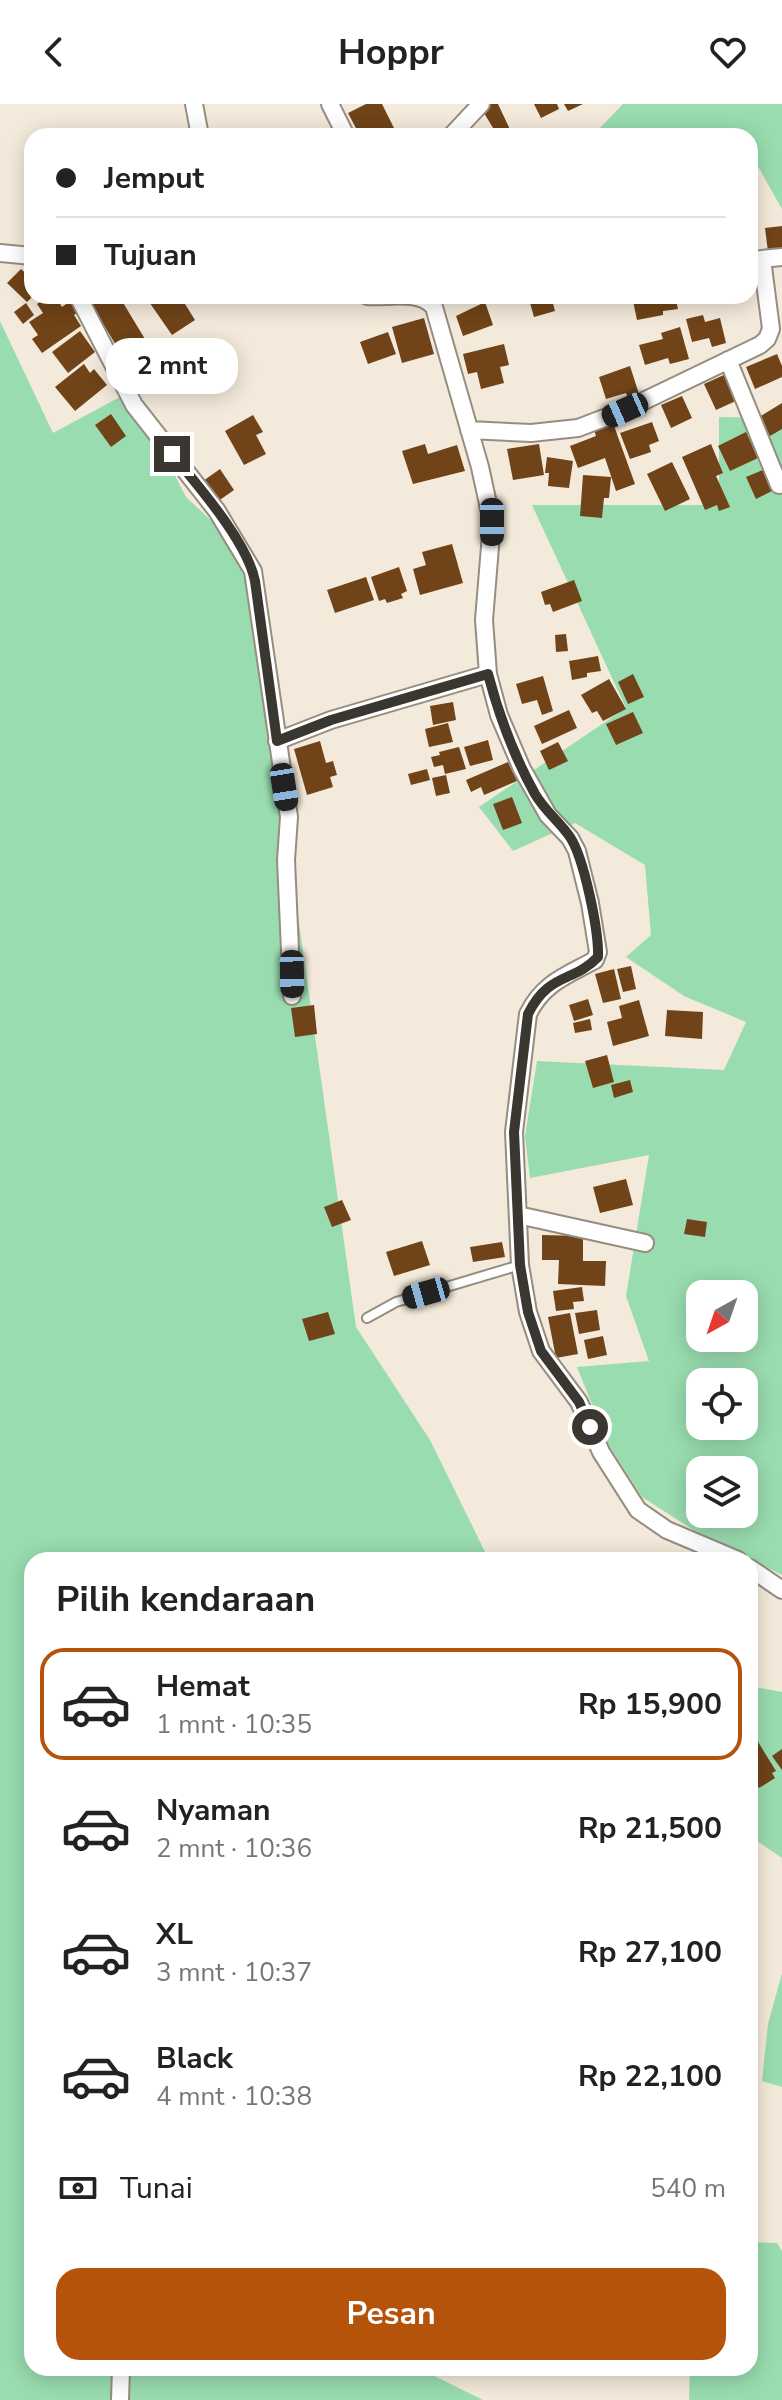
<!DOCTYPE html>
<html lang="id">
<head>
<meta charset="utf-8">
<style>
  body { margin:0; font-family:"Nunito Sans",sans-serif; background:#f2f2f2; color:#222; height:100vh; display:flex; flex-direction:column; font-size:30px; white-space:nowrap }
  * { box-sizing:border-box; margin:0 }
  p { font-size:26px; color:#767676 }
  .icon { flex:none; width:44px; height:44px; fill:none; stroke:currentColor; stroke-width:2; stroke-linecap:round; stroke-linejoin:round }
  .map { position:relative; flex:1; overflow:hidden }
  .details { position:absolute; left:24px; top:1448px; width:734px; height:824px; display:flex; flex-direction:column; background:#fff; border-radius:24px; box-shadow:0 4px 20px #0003 }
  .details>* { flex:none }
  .hud { position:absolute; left:24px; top:24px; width:734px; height:176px; border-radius:24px; box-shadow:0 4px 20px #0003; display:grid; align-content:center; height:176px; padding:0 32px; background:#fff }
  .needle { width:52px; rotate:220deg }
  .controls { position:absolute; left:686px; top:1176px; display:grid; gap:16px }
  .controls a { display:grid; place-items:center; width:72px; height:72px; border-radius:16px; background:#fff; box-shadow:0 4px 20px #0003; font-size:40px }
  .end { position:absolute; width:36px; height:36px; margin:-18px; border:10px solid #3a3630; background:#fff; box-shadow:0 0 0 4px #fff }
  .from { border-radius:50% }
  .bubble { position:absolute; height:56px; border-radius:24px; background:#fff; box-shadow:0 4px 20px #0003; font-size:26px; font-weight:700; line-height:56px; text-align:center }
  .car { position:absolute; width:24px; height:48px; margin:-24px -12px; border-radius:10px; box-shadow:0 0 6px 2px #0007; background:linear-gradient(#222 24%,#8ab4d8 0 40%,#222 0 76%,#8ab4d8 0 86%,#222 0) }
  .hud b { display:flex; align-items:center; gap:28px; height:76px; font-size:30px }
  .hud b+b { border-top:2px solid #e0e0e0 }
  .hud i { width:20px; height:20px; background:#222 }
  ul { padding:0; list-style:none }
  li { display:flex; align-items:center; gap:24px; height:112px; margin:0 16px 12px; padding:0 16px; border:4px solid transparent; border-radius:24px }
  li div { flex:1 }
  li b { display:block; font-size:30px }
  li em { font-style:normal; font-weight:700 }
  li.active { border-color:#b45309 }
  li>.icon { width:72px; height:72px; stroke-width:1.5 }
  h2 { padding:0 32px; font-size:36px; line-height:96px }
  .pay { display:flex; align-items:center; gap:20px; height:88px; padding:0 32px; font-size:30px }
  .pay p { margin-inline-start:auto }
  .action { display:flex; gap:16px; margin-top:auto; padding:16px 32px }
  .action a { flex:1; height:92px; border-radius:24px; background:#b45309; color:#fff; font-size:32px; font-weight:700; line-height:92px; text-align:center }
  header { display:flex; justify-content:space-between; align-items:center; height:104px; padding:0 32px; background:#fff; font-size:36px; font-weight:700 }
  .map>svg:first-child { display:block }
  .green { fill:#99dcaf; fill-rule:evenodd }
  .building { fill:#704318 }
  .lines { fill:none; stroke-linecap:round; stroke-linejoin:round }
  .lane-casing { stroke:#968d80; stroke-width:12 }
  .street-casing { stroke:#968d80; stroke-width:20 }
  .lane { stroke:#fff; stroke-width:8 }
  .street { stroke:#fff; stroke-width:16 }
  .route { stroke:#3a3630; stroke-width:10 }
</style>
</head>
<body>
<header><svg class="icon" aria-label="back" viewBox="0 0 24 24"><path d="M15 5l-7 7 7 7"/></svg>Hoppr<svg class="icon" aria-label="heart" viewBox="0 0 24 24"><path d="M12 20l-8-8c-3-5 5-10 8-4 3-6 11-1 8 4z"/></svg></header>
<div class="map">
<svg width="782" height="2296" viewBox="0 0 782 2296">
  <rect width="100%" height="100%" fill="#f4eadb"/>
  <path class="green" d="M623 0H782V105L750 48V32H592Z
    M0 217 53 329 131 287 186 393 247 450 356 1223 430 1336 489 1456H32V2264H418L483 2296H0Z
    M719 313 782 314V1471L695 1427 642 1393 608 1340 577 1263 649 1257 626 1192 649 1051 530 1074 525 1032 537 957 724 966 746 918 684 892 626 853 651 831 645 761 575 719 513 747 479 703 626 604 532 401H719ZM700 1190H744V1234H700ZM700 1278H744V1322H700ZM700 1366H744V1410H700Z
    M750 1582 782 1588V1754L750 1732Z
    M782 1869V1983L762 1977 768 1920Z
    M750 2138 777 2139 782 2147V2296H689L690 2264H750Z"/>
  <path class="building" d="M366 0H382L398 32H360L348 9Z
    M488 0H498L513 32H485L484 30 493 24 481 4Z
    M534 0H557L559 5 541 14Z
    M564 0H583L568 7Z
    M750 110H754L756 131H750Z
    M782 122V146L768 148 765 124Z
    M21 165 32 175V193L27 198 7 179Z
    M48 192H55L62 203 72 196 80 207 74 211 81 222 42 249 32 235 38 231 29 218 43 209 37 200Z
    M86 192H119L154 250 130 264Z
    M145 192H180L195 216 172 231Z
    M528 192H551L555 207 534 213Z
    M632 192H675L678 205 663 207V211L637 216Z
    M485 198 493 221 463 232 456 212Z
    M26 199 34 211 23 220 14 208Z
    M703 211 705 218 720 214 726 239 712 243 709 234 692 238 686 215Z
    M424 214 434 250 402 259 392 223Z
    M680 223 689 255 670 260 668 254 645 261 639 241 663 235 661 229Z
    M80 227 95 248 68 269 52 248Z
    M388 228 396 250 368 260 360 238Z
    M504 240 509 261 500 263 504 279 481 285 477 268 468 270 463 250Z
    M777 250 782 262V273L755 285 746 263Z
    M84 260 90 269 94 265 107 281 75 307 55 283Z
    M630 262 639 290 628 294 626 289 606 295 599 273Z
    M726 270 738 296 716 306 704 280Z
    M682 292 692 314 671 324 661 301Z
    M782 299V325L770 332 759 313Z
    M111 310 126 332 111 343 95 321Z
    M253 311 263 328 256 331 266 350 244 361 225 327Z
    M652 318 659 337 649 341 651 348 630 355 620 329Z
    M613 319 635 380 616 387 605 354 578 364 570 342 596 332 594 326Z
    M746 328 758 354 730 367 718 342Z
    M425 340 428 350 457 341 465 367 413 380 402 347Z
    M539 340 544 371 513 376 507 345Z
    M711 340 723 369 716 372 730 403 719 407 717 401 705 406 682 353Z
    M547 353 573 357 569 384 548 382 549 369H545Z
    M672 358 690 395 665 407 647 370Z
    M220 365 234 386 217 398 203 377Z
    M765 365 774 386 756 395 746 373Z
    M583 371 611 373 609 394H604L602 414 580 412Z
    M452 440 463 479 420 491 413 465 426 461 422 448Z
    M399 463 407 487 401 490 403 494 387 499 385 495 379 497 371 473Z
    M366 473 374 496 335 509 327 486Z
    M574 476 582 497 553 508 550 500 545 501 541 488Z
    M566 530 568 547 556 548 555 531Z
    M598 552 601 567 587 569V573L572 576 569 557Z
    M633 570 644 593 628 600 618 578Z
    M543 572 553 607 542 611 537 596 522 600 516 580Z
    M609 575 626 605 603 617 597 607 592 609 581 591Z
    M453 598 456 616 433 621 430 602Z
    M569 606 577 624 542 640 534 622Z
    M633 608 643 629 616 641 606 620Z
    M448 619 453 638 429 643 425 625Z
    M488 636 493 656 470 662 464 643Z
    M320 637 326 659 333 657 337 671 330 673 333 683 307 691 294 645Z
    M558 638 568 657 549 666 540 647Z
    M459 643 466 665 445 670 443 661 434 663 431 653 440 651 439 648Z
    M508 658 517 677 484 691 481 683 471 688 466 676Z
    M427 665 430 676 411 681 408 670Z
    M446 671 450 689 436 692 432 674Z
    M512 693 522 719 503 726 493 700Z
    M631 862 636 885 623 888 617 865Z
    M614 865 621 895 603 899 595 870Z
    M588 895 593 911 574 917 569 901Z
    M639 896 649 932 613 942 607 918 622 914 619 902Z
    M314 901 317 930 295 933 291 904Z
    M667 906 703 908 702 935 665 932Z
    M590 915 592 926 575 929 573 919Z
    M607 951 614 978 593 984 585 957Z
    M630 976 633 988 614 994 611 981Z
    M626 1075 633 1101 600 1109 593 1083Z
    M342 1096 351 1116 332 1123 324 1103Z
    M687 1115 707 1118 705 1133 684 1130Z
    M542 1131 583 1132V1157H606L605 1182 558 1180 559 1156H542Z
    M422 1137 430 1161 394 1172 386 1148Z
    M502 1138 505 1153 473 1158 470 1143Z
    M582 1183 584 1197 573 1198 574 1205 556 1207 553 1187Z
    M597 1206 600 1226 579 1230 575 1209Z
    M328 1208 335 1230 309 1237 302 1215Z
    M570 1209 578 1250 556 1254 548 1213Z
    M603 1232 607 1251 588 1255 584 1236Z
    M750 1625 776 1667 772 1669 775 1674 759 1684 750 1669Z
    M782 1645V1666L772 1652Z"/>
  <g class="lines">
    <defs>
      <path id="lane" d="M367 1214 396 1198 520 1161"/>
      <path id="street" d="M194 0 200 32
        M330 0 346 32
        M451 32 481 0
        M0 149 32 152
        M750 156 782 153
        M78 192 134 301 217 407 253 467 289 713 286 756 292 892
        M367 192C388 194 419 185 434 203L480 363 492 418 484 516 488 570 499 611 522 665 548 711 570 734 577 747 590 799 598 848 595 856C566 872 543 879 528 910L514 1028 520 1161 528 1208 541 1247 579 1298 601 1348 638 1406 667 1426 738 1456
        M728 256 779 381
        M469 326 531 329 578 324 625 306 760 241 767 235 771 225 762 155
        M277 637 331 616 488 570
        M518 1111 645 1139
        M750 1464 782 1486
        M120 2296 121 2264"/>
    </defs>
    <use href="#lane" class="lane-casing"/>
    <use href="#street" class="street-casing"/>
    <use href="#lane" class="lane"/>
    <use href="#street" class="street"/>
  </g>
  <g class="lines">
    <path class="route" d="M172 350C198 382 247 437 255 477L277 637 331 616 488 570C499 612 514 652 535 690 545 707 559 717 570 733 584 754 599 827 598 853 573 879 549 868 528 910L514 1028 520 1161 528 1208 541 1247 579 1298 590 1323"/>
  </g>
</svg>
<div class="controls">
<a><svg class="needle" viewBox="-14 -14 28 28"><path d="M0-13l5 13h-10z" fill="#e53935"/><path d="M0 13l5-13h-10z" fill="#767676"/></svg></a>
<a><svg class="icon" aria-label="locate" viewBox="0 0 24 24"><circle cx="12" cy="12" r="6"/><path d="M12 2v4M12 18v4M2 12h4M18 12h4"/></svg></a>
<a><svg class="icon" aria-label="layers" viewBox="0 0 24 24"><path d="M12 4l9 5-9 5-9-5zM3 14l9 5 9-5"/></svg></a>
</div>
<i class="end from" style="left:590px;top:1323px"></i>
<i class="end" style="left:172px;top:350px"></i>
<div class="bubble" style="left:106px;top:234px;width:132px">2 mnt</div>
<i class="car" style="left:625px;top:306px;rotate:246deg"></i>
<i class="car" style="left:492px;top:418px;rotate:180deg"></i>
<i class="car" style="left:284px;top:683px;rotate:171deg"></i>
<i class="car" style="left:292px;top:870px;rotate:179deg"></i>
<i class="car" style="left:426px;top:1189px;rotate:254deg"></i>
<div class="hud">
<b><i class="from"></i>Jemput</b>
<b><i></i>Tujuan</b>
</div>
<section class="details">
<h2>Pilih kendaraan</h2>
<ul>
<li class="active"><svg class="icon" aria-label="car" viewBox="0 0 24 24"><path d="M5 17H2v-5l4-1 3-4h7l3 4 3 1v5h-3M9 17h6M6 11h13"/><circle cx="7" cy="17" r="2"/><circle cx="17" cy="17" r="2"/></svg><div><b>Hemat</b><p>1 mnt · 10:35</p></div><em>Rp 15,900</em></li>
<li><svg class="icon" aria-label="car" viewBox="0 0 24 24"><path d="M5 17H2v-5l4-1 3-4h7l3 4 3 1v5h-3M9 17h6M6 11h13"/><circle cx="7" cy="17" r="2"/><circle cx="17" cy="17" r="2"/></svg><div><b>Nyaman</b><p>2 mnt · 10:36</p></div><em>Rp 21,500</em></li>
<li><svg class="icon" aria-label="car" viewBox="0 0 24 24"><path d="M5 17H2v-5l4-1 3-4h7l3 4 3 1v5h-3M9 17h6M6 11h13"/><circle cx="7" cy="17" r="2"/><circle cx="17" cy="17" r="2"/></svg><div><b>XL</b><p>3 mnt · 10:37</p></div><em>Rp 27,100</em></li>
<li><svg class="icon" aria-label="car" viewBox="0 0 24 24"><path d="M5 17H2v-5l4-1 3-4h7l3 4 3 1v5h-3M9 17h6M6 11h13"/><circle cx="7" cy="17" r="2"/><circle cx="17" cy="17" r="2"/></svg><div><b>Black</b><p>4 mnt · 10:38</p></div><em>Rp 22,100</em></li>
</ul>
<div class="pay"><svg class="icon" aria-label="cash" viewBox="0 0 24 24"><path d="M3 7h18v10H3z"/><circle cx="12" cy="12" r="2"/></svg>Tunai<p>540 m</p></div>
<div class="action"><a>Pesan</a></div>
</section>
</div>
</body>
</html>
